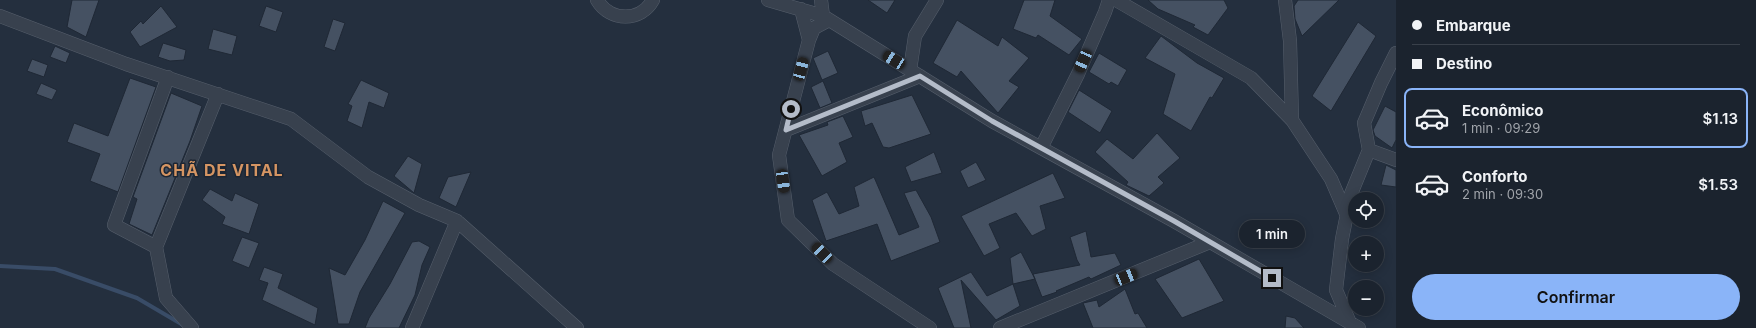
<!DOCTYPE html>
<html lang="pt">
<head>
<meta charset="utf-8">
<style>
  body { margin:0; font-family:Inter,sans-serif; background:#282f3a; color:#f1f3f6; height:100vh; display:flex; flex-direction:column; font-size:15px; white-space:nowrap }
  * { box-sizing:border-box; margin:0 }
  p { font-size:13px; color:#a0a4aa }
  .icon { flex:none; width:22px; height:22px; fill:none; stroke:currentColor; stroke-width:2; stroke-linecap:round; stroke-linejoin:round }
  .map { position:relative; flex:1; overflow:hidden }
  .panel { display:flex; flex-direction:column; background:#1b232e; width:360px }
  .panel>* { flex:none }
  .hud { display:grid; align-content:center; height:88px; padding:0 16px; background:#1b232e }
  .fabs { position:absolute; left:1348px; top:192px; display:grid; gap:8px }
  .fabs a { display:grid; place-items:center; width:36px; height:36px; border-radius:50%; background:#1b232e; box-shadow:0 2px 10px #0003,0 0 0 1px #39404a; font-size:20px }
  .end { position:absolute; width:18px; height:18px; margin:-9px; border:5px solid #b4bcc9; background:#111; box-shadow:0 0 0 2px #111 }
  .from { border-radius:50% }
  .bubble { position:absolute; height:28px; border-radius:14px; background:#1b232e; box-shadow:0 2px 10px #0003,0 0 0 1px #39404a; font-size:13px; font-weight:600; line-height:28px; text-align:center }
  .car { position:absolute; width:12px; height:24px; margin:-12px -6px; border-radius:5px; box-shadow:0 0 3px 1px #0007; background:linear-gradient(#222 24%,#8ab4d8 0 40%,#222 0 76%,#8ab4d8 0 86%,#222 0) }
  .hud b { display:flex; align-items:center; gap:14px; height:38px; font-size:15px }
  .hud b+b { border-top:1px solid #39404a }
  .hud i { width:10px; height:10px; background:#f1f3f6 }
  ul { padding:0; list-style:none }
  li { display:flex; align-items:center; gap:12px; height:60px; margin:0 8px 6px; padding:0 8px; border:2px solid transparent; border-radius:8px }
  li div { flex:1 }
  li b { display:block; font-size:15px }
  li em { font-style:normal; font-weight:600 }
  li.active { border-color:#8ab4f8 }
  li>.icon { width:36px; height:36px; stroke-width:1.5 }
  .action { display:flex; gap:8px; margin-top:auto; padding:8px 16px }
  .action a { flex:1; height:46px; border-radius:24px; background:#8ab4f8; color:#111; font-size:16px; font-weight:600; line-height:46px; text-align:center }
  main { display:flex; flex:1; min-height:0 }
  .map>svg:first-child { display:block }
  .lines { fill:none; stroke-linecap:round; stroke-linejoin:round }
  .stream { stroke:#394c67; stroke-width:4 }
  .building { fill:#455162; stroke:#1f2835 }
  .minor-casing { stroke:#565f6c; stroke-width:14 }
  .minor { stroke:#38414e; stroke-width:13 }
  .route { stroke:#b4bcc9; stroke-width:5 }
  .labels { text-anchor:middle; stroke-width:3; stroke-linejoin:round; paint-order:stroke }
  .district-label { font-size:16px; font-weight:bold; letter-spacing:1px; fill:#d59563; stroke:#1d2633 }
</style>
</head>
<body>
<main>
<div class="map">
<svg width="1396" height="328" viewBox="0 0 1396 328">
  <rect width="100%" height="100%" fill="#242f3e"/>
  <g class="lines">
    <path class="stream" d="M0 266 55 269 137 298 183 325"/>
  </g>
  <path class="building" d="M72 0H99L86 37 67 27Z
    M868 0H895L887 13Z
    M1024 0H1055L1050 16 1082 39 1069 55 1038 35 1036 38 1013 29Z
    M1148 0H1224L1228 8 1208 35 1193 27 1195 25 1158 9Z
    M1298 0H1339L1302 36 1295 19 1294 6Z
    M161 6 177 27 140 47 130 32 141 21 143 24Z
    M266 6 283 12 276 32 259 26Z
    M333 19 345 23 335 51 324 47Z
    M957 20 998 46 1002 37 1029 58 1009 81 1019 87 998 113 961 71 957 77 933 63Z
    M1358 22 1376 36 1331 111 1312 96Z
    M213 29 237 36 232 55 208 49Z
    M1161 36 1197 63 1224 78 1212 98 1210 97 1191 131 1163 114 1175 74 1145 58Z
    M163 43 186 50 184 60 170 61 158 57Z
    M55 46 70 53 66 63 50 57Z
    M828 51 838 73 822 80 813 58Z
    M1099 53 1127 70 1118 86 1111 82 1109 84 1089 72Z
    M32 59 48 65 44 77 27 71Z
    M130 78 156 87 118 192 90 181 100 154 67 142 74 123 108 136Z
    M361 80 389 93 384 108 369 102 362 128 347 121 352 106 348 104Z
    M823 81 832 103 820 108 811 87Z
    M41 83 57 90 52 100 36 94Z
    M1079 90 1112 111 1100 133 1068 112Z
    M171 93 202 106 190 141 152 235 129 224 137 199 133 197Z
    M912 95 931 134 889 148 883 147 872 123 865 126 861 111Z
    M1385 106 1396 112V140L1392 148 1375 136 1373 130Z
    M843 116 853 137 839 143 847 162 822 176 799 135 828 125 827 122Z
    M1157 133 1180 158 1158 177 1164 183 1149 196 1126 185 1128 182 1095 152 1107 139 1133 159Z
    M934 152 942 173 911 182 905 167Z
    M408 156 422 164 414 193 394 176Z
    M976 162 986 180 968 188 960 171Z
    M1386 165 1396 170V187L1381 185Z
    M471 172 456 207 439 198 448 177Z
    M1053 173 1065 198 1040 206 1046 229 1032 236 1016 213 989 224 1000 248 984 256 961 216Z
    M874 177 899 235 919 227 904 193 916 190 931 217 940 242 891 261 877 224 826 241 812 200 827 192 839 214 859 206 854 187Z
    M210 189 232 201 235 193 259 204 249 234 222 224 225 217 202 200Z
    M383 201 405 213 360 292 349 324H338L329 268 345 275 365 240Z
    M1086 231 1091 257 1115 253 1121 265 1091 279 1089 277 1056 291 1057 292 1042 297 1033 274 1080 265 1077 260 1070 237Z
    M242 237 259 243 249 268 232 261Z
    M419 241 430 247 422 265 415 295 399 328H365L369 318 390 284 412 242Z
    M1021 252 1035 279 1013 284 1010 258Z
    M1199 259 1224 301 1182 318 1155 279Z
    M264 267 283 274 278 288 318 308 315 325 262 300 268 283 259 280Z
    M971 272 987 296 1013 284 1020 306 996 320 961 280 971 328H954L938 288Z
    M1125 289 1135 314 1138 313 1147 328H1093L1083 303 1097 300 1099 307Z
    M1286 316 1295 318 1304 328H1285Z"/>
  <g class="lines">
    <defs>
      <path id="minor" d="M597 0C610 22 641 22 653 0
        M768 0 823 16 992 121 1174 221 1359 328
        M821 0 823 16
        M1116 0 1251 78 1292 120 1331 179 1347 216
        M1285 0 1290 41 1292 120
        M801 9 809 40
        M0 16 126 64 291 119 368 177 419 205 457 221 577 328
        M829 20 814 28 809 40 779 155 788 220 833 264 930 328
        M1396 53 1381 83 1364 123 1369 150 1396 160
        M910 70 915 36 937 0
        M168 77 114 225 156 247 218 94
        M786 130 920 76
        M1041 148 1078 74 1105 12 1109 0
        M156 247 166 298 192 328
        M1350 323 1336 290 1342 239 1351 194 1369 150
        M412 328 457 221
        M1000 328 1210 242"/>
    </defs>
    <use href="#minor" class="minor-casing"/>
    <use href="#minor" class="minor"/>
  </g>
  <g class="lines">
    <path class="route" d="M791 109 786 130 920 76 992 121 1174 221 1272 278"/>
  </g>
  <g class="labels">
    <g class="district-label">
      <text x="222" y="176">CHÃ DE VITAL</text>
    </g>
  </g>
</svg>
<div class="fabs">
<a><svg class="icon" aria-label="locate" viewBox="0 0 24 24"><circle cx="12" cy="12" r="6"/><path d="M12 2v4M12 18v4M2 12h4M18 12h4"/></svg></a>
<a>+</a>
<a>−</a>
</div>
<i class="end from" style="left:791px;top:109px"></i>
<i class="end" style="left:1272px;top:278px"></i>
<div class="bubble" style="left:1239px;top:220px;width:66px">1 min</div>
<i class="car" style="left:894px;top:60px;rotate:302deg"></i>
<i class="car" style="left:1083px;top:61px;rotate:204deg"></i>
<i class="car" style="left:801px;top:69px;rotate:15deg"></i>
<i class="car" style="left:783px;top:181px;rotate:172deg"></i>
<i class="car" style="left:822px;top:253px;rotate:315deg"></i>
<i class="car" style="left:1126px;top:277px;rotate:68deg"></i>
</div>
<section class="panel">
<div class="hud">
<b><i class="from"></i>Embarque</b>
<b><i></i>Destino</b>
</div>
<ul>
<li class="active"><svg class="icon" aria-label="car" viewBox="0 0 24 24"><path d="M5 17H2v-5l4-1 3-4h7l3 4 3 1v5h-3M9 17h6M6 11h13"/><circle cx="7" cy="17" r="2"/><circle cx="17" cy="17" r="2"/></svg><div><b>Econômico</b><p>1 min · 09:29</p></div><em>$1.13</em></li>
<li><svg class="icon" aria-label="car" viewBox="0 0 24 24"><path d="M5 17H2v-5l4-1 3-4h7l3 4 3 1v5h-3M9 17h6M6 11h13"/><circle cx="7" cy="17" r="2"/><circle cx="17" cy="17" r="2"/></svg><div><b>Conforto</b><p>2 min · 09:30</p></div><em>$1.53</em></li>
</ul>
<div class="action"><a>Confirmar</a></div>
</section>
</main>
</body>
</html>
